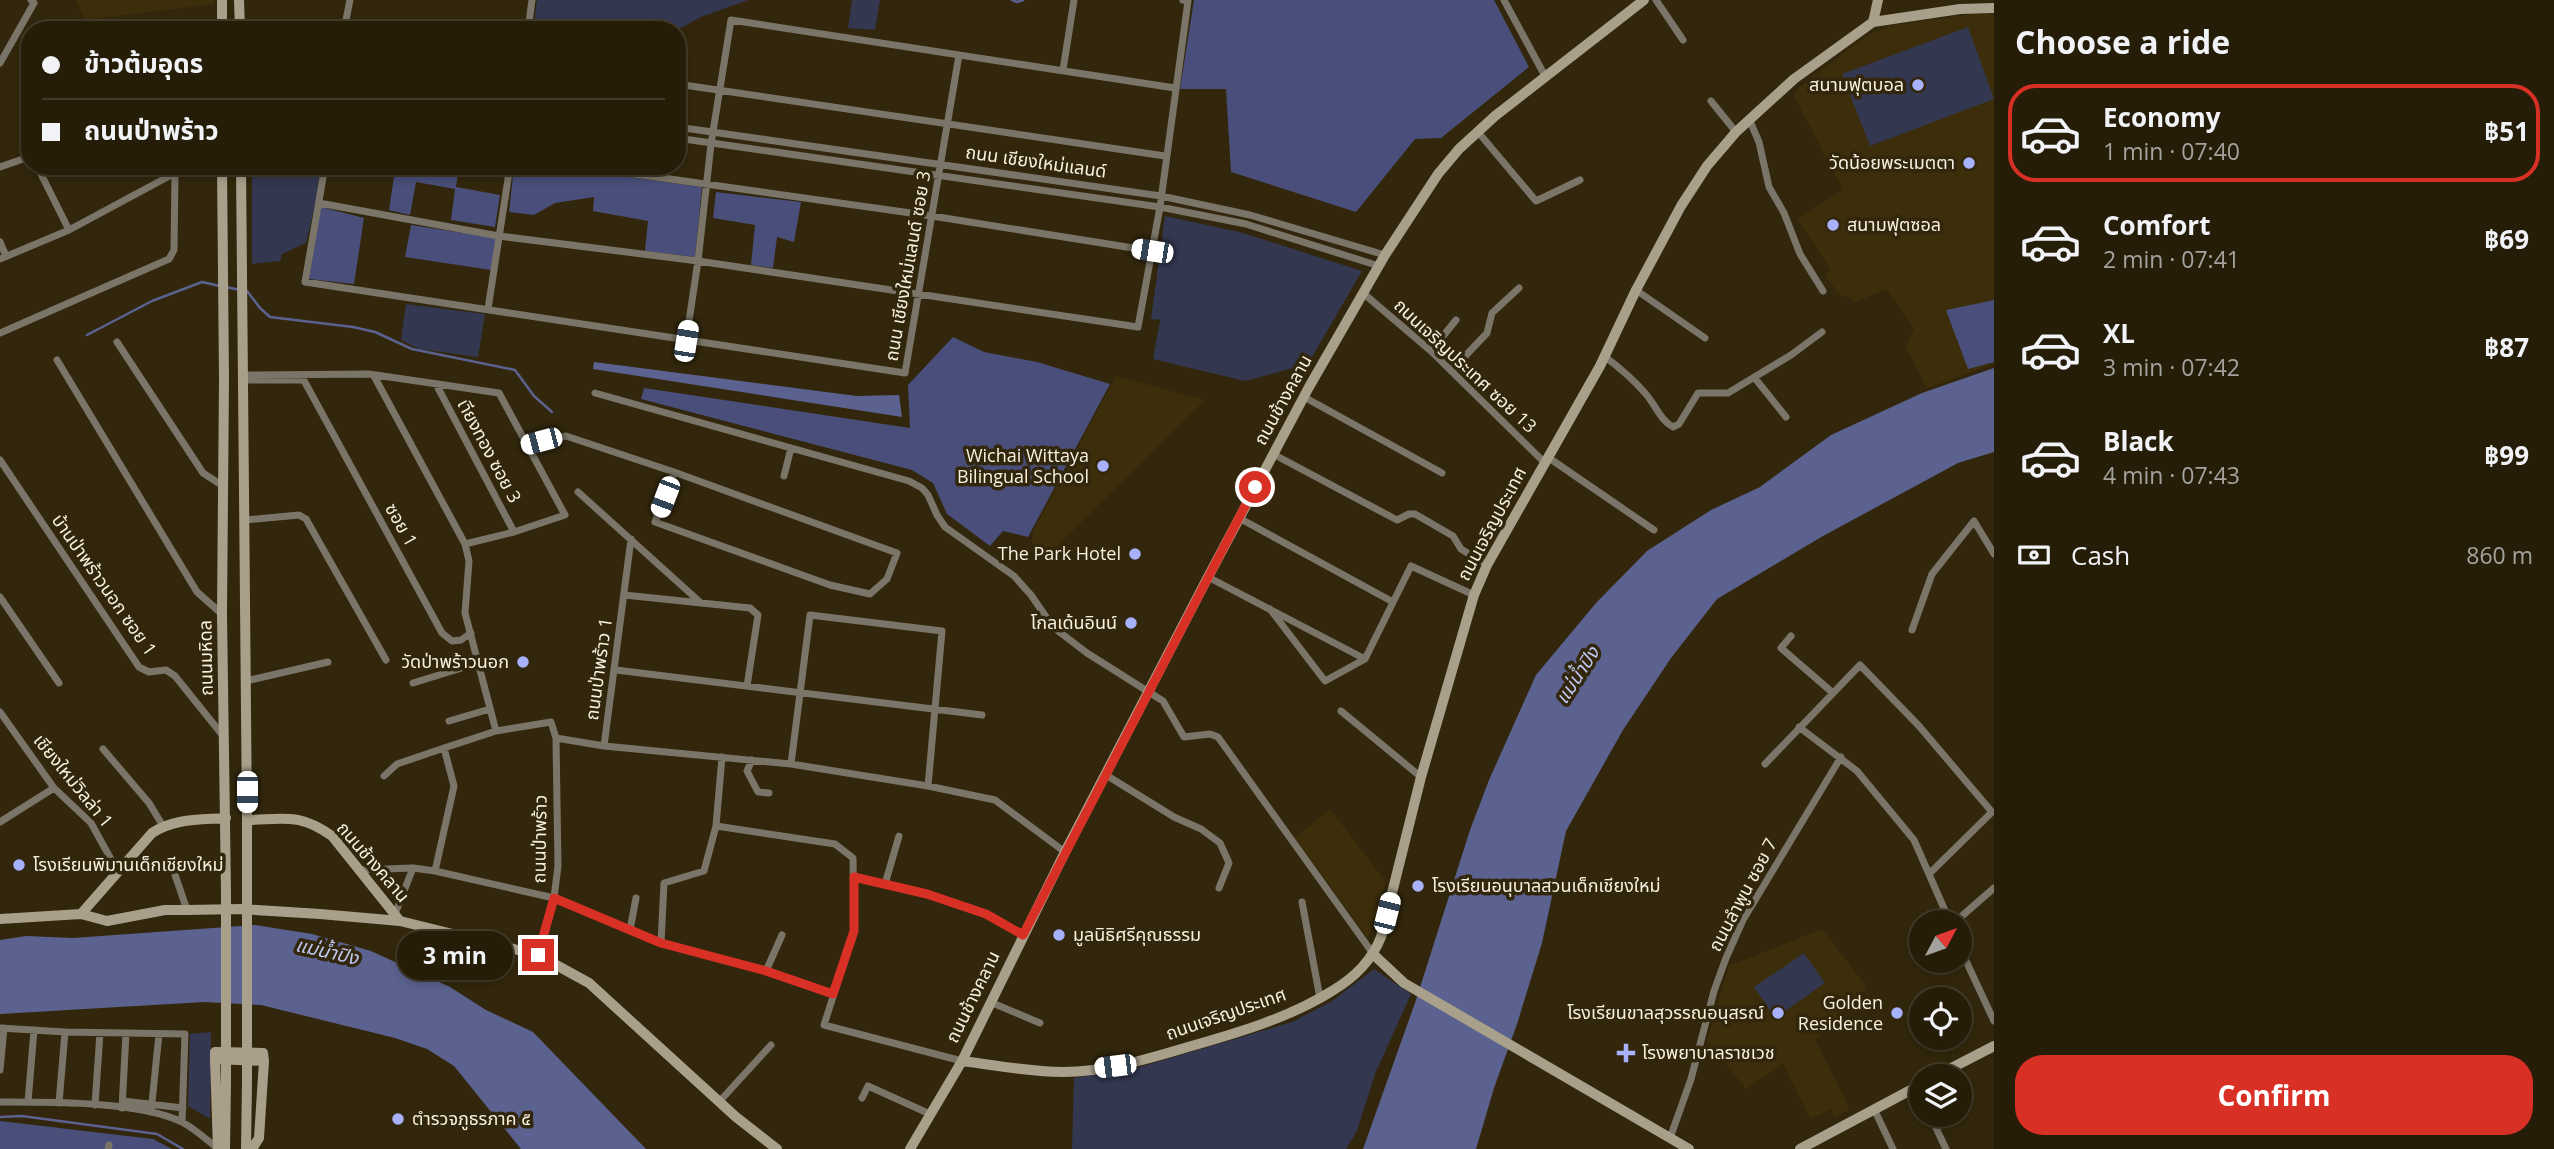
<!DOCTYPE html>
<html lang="en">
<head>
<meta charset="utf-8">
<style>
  body { margin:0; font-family:"Open Sans","Noto Sans Thai",sans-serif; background:#322a17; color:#f1f3f6; height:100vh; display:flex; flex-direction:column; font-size:26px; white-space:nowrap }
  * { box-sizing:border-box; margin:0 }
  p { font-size:23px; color:#a4a29c }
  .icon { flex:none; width:38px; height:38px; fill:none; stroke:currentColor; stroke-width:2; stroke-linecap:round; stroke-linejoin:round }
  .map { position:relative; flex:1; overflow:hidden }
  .details { display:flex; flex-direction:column; background:#261d09; width:560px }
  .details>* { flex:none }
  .hud { position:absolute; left:21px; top:21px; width:665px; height:154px; border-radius:28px; box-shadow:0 4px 10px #0003,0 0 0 2px #423b2a; display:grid; align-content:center; height:154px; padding:0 21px; background:#261d09 }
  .needle { width:46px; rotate:49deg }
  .buttons { position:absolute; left:1909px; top:910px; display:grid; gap:14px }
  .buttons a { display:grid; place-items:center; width:63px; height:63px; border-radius:50%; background:#261d09; box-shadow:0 4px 10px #0003,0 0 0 2px #423b2a; font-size:35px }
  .end { position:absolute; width:32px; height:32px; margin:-16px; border:9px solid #d93025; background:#fff; box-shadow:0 0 0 4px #fff }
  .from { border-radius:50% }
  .bubble { position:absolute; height:49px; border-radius:24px; background:#261d09; box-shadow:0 4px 10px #0003,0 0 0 2px #423b2a; font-size:23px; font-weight:700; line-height:49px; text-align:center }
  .car { position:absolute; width:21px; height:42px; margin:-21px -10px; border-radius:9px; box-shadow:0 0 5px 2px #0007; background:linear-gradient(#fff 24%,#345 0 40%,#fff 0 76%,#345 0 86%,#fff 0) }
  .hud b { display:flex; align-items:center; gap:24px; height:66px; font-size:26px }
  .hud b+b { border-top:2px solid #423b2a }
  .hud i { width:18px; height:18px; background:#f1f3f6 }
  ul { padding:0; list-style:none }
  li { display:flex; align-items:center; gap:21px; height:98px; margin:0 14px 10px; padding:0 7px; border:4px solid transparent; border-radius:28px }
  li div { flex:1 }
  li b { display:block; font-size:26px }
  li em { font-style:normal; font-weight:700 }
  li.current { border-color:#d93025 }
  li>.icon { width:63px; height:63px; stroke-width:1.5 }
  h2 { padding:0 21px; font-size:32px; line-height:84px }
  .pay { display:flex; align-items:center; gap:18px; height:77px; padding:0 21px; font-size:26px }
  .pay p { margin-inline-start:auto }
  .cta { display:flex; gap:14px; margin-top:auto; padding:14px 21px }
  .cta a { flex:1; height:80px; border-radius:28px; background:#d93025; color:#fff; font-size:28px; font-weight:700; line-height:80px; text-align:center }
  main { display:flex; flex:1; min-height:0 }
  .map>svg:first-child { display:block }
  .built { fill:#3c2e0a }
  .green { fill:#33374f }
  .forest { fill:#494f7a }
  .water { fill:#5c628f }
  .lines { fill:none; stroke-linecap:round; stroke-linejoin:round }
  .stream { stroke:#5c628f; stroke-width:2.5 }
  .street { stroke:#7a7568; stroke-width:7 }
  .secondary { stroke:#a9a08b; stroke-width:10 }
  .secondary-bridge { stroke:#a9a08b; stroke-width:10 }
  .route { stroke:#d93025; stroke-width:9 }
  .poi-dot { fill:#a7b1fc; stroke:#32270c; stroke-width:2.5 }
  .labels { text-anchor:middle; stroke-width:7; stroke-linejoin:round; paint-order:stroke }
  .poi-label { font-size:18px; fill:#f8f1e1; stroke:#32270c; text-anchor:end }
  .street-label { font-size:18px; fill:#f8f1e1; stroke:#32270c }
  .water-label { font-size:19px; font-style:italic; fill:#c0c8f2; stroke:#32270c }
</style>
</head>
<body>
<main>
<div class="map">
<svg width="1994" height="1149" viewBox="0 0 1994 1149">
  <rect width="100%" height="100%" fill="#32270c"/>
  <path class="built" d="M76 0H214V4L85 20Z
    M1973 14H1994V364L1927 388 1906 347 1914 328 1886 289 1854 303 1847 294 1842 298 1825 275 1831 270 1797 219 1843 190 1794 96 1796 90 1868 35 1889 26Z
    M1116 376 1205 400 1044 559 1032 550 1033 531Z
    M1330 809 1386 882 1368 938 1295 838Z
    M1822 929 1867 987 1815 1040 1850 1109 1835 1117 1831 1109 1811 1119 1783 1064 1746 1089 1707 1040 1729 966Z"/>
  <path class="green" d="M537 0H748L701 17 677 30H533Z
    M852 0H880L875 30 848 28Z
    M1968 27 1994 99 1870 146 1842 74Z
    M252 166H321L316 201 306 243 282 254 280 261 252 264Z
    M1165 216 1240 232 1362 271 1308 364 1245 381 1153 359 1160 320 1151 319Z
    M406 304 485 314 478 357 419 349 401 340Z
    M1804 953 1825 983 1775 1018 1754 987Z
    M1374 969 1411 994 1375 1074 1357 1131 1346 1149H1072L1074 1078 1140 1067 1292 1022 1332 1001Z
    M211 1032 210 1119 188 1106 190 1034Z"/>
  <path class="forest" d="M1194 0H1494L1529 67 1441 138 1415 139 1356 212 1231 172 1226 89H1180Z
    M353 166H459L456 187 500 195 495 227 451 220 455 189 416 182 410 215 389 210 394 177 353 171Z
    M514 166H549L702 187 695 257 645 251 648 221 593 211 594 197 555 203 534 215 509 212Z
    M716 192 801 202 794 242 777 237 773 268 751 265 755 225 713 218Z
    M321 207 364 218 354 284 309 279Z
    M411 225 496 238 491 270 405 257Z
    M1994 300V362L1968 369 1946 310Z
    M953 337 984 352 1037 362 1110 384 1028 537 1003 531 990 546 947 514 933 483 912 470 641 399 644 388 910 428 908 385Z
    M0 1121 153 1139 172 1149H0Z"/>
  <path class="water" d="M594 362 857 396 899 395 902 417 593 369Z
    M1994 368V452L1958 463 1823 536 1717 599 1671 658 1623 730 1566 831 1542 943 1517 1024 1494 1088 1476 1149H1363L1416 1000 1470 830 1489 780 1536 675 1596 603 1647 551 1711 510 1760 487 1831 435 1922 393Z
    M255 925 312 934 371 951 450 987 486 1010 533 1032 646 1149H521L454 1066 427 1049 395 1038 261 1005 204 1002 0 1014V940L26 936 73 938Z"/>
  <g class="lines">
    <path class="stream" d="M1012 0 1017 2 1023 0
      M226 287 240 290
      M247 291 260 308 270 317 353 327 375 332 412 349 515 370 534 396 552 412
      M87 335 152 301 202 282 220 286
      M0 1117 22 1116 157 1134 183 1149"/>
    <path class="street" d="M1504 0 1545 76
      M1656 0 1683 40
      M344 30 350 0
      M528 30 532 0
      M0 63 34 3 31 0
      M1063 70 1074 0
      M677 84 1165 156
      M1711 101 1736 132
      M1749 119 1759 142 1769 187 1784 213 1800 254 1823 291
      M677 127 1161 196 1250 215 1385 255
      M1478 132 1536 201 1580 180
      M677 138 1160 207 1246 224 1379 266
      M37 166 69 230
      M325 166 305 282 905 373 959 55
      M578 166 932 216 1152 251
      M0 167 26 158 30 159
      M319 203 499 236 698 261 1138 327 1160 207 1188 1 1183 0
      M0 242 6 256
      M0 259 69 230 175 173 222 169
      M1636 290 1705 338
      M1363 293 1431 351 1545 463
      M488 309 510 166
      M0 333 169 259 174 250 175 173
      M686 341 698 261 711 144 731 20 1175 88
      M117 342 203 473 223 486
      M1431 351 1456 320
      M1604 356C1620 368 1633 379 1645 393 1655 404 1660 420 1673 427L1679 424 1698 393H1728L1791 355 1822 332
      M57 360 197 592 222 614
      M1451 371 1487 333 1492 313 1519 288
      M244 375 369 374 499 393 565 515 514 532 465 544
      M301 375 442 633 452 641 461 640 471 633
      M374 376 465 544 469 561 465 613 496 731
      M1754 377 1786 417
      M244 380H300
      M436 384 514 532
      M595 393 909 481 922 488 928 495 937 515 945 527 1014 576 1031 595 1053 627 1087 653 1163 701 1184 737 1210 734 1218 737 1374 955
      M1304 397 1442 473
      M526 445 566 436 674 472 897 553 887 579 870 594 830 585 655 522 674 472
      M1273 454 1397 520 1409 514H1415L1453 536 1461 549 1487 565
      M1549 458 1654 530
      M0 460 139 667 149 672 166 670 175 676 224 737
      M784 476 791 448
      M578 492 701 603
      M1239 518 1393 602
      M245 520 299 515 306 519 386 660
      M1208 577 1365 659
      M624 595 750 608 758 615 747 686
      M0 597 59 683
      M1270 609 1325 681 1365 659 1411 566 1474 595
      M1912 630 1932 574 1974 521 1994 554
      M1791 636 1781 648 1833 693
      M616 670 982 715
      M246 681 328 662
      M413 683 478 663
      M1341 711 1421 777
      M0 712 54 788 91 823 118 872
      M449 721 490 709
      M1799 727 1857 771 1914 840 1950 922
      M556 738 604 746 791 764 928 786 995 800 1065 852
      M604 746 631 539
      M103 749 149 803 163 826
      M752 760 747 771 758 792 769 793
      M791 764 810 615 942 631 928 786
      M1765 764 1860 665 1919 726 1992 812 1930 873
      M1106 775 1174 817 1201 829 1220 843 1229 863 1219 888
      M384 776 397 764 444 748 496 731 551 722 556 738 558 866 554 898 538 955
      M0 822 54 788
      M716 826 835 844 853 858 854 931 824 1025 962 1061
      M171 863 187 910
      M359 870 413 868 435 871 554 898 661 943 766 971 833 994
      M435 871 454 786 444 748
      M854 877 927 894 986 914 1023 935
      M885 884 899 836
      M1302 902 1320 998
      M395 914 413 868
      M1955 922 1994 888
      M630 930 636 898
      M661 943 664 883 704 871 716 826 722 757
      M1960 948 1994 1021
      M766 971 782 935
      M990 1002 1040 1023
      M0 1028 65 1032 185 1034 182 1122
      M0 1070 4 1028
      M862 1098 868 1086 930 1114
      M123 1101 183 1108
      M0 1102C49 1102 139 1101 182 1122 195 1129 206 1139 217 1148
      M28 1102 34 1030
      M719 1102 771 1045
      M59 1103 65 1032
      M95 1105 100 1033
      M122 1108 126 1033
      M1874 1109 1893 1149
      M151 1112 159 1034
      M1930 1115 1946 1149
      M1670 1138 1691 1079 1714 991 1726 958 1743 920 1841 757
      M108 1149 109 1145"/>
    <path class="secondary" d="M222 0V30
      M239 0 240 30
      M1873 22 1878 0
      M222 166 224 379 222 614 226 893
      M241 166 247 820C285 819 299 813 332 836L400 921
      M81 914 152 833C175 818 200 820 226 818
      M0 919 81 914 107 921 165 910H187L240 909 320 914 400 921 538 955 589 983 736 1117 777 1149
      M1374 955 1404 983 1689 1149
      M215 1059V1052L263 1053 264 1061
      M962 1061C995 1065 1029 1072 1063 1072 1105 1072 1148 1059 1188 1047 1237 1033 1289 1018 1332 991 1354 978 1372 960 1381 937L1421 777 1474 595 1487 565 1600 366 1636 290 1681 206 1707 166 1736 132 1794 79 1873 22 1960 9 1994 8
      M1936 1076 1994 1046
      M218 1149 215 1059 264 1061 259 1138 252 1149
      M225 1149 226 1082
      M246 1149 247 1082
      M910 1149 962 1061 1065 852 1208 577 1309 387 1385 255 1438 174 1459 149 1495 116 1644 0
      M1800 1149 1922 1084"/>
    <path class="secondary-bridge" d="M226 893V1082
      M247 1082V820"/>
  </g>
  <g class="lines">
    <path class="route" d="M538 955 554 898 661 943 766 971 833 994 854 931V877L927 894 986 914 1023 935 1255 487"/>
  </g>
  <g class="poi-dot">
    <circle cx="1918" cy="85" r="7"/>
    <circle cx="1969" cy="163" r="7"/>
    <circle cx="1833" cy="225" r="7"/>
    <circle cx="1103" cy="466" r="7"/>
    <circle cx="1135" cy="554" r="7"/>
    <circle cx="1131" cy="623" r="7"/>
    <circle cx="523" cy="662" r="7"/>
    <circle cx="19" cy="865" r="7"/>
    <circle cx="1418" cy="886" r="7"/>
    <circle cx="1059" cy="935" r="7"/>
    <circle cx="1778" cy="1013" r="7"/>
    <circle cx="1897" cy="1013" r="7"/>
    <path d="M1622.5 1042.5h7v7h7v7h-7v7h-7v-7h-7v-7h7z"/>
    <circle cx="398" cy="1119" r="7"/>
  </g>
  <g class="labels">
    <g class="poi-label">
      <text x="1904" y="91">สนามฟุตบอล</text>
      <text x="1955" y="169">วัดน้อยพระเมตตา</text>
      <text x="1847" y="231" text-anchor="start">สนามฟุตซอล</text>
      <text x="1089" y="462">Wichai Wittaya<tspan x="1089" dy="21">Bilingual School</tspan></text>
      <text x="1121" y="560">The Park Hotel</text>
      <text x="1117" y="629">โกลเด้นอินน์</text>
      <text x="509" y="668">วัดป่าพร้าวนอก</text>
      <text x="33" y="871" text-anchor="start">โรงเรียนพิมานเด็กเชียงใหม่</text>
      <text x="1432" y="892" text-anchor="start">โรงเรียนอนุบาลสวนเด็กเชียงใหม่</text>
      <text x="1073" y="941" text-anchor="start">มูลนิธิศรีคุณธรรม</text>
      <text x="1883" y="1009">Golden<tspan x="1883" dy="21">Residence</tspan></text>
      <text x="1764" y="1019">โรงเรียนขาลสุวรรณอนุสรณ์</text>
      <text x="1642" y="1059" text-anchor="start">โรงพยาบาลราชเวช</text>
      <text x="412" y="1125" text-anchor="start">ตำรวจภูธรภาค ๕</text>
    </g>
    <g class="street-label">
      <text transform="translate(1036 162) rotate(8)" y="6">ถนน เชียงใหม่แลนด์</text>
      <text transform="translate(908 266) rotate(-80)" y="6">ถนน เชียงใหม่แลนด์ ซอย 3</text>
      <text transform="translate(1465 366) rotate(43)" y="6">ถนนเจริญประเทศ ซอย 13</text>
      <text transform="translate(1283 400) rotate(-61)" y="6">ถนนช้างคลาน</text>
      <text transform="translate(489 451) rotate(62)" y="6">เาียงทอง ซอย 3</text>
      <text transform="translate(1492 524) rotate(-62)" y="6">ถนนเจริญประเทศ</text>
      <text transform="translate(401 525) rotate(61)" y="6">ซอย 1</text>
      <text transform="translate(104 585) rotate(55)" y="6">บ้านป่าพร้าวนอก ซอย 1</text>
      <text transform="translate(206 658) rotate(-91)" y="6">ถนนมหิดล</text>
      <text transform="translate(599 669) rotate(-82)" y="6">ถนนป่าพร้าว 1</text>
      <text transform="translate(73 781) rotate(51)" y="6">เชียงใหม่วิลล่า 1</text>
      <text transform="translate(540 839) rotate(-89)" y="6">ถนนป่าพร้าว</text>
      <text transform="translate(373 862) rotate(49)" y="6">ถนนช้างคลาน</text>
      <text transform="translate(1743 895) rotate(-62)" y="6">ถนนลำพูน ซอย 7</text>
      <text transform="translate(973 997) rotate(-64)" y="6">ถนนช้างคลาน</text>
      <text transform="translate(1226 1014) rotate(-19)" y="6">ถนนเจริญประเทศ</text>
    </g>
    <g class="water-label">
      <text transform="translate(1577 675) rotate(-57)" y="7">แม่น้ำปิง</text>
      <text transform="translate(327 951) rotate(13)" y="7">แม่น้ำปิง</text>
    </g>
  </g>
</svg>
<div class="buttons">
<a><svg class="needle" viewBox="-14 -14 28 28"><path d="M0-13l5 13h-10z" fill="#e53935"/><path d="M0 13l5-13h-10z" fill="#a4a29c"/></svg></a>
<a><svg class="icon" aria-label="locate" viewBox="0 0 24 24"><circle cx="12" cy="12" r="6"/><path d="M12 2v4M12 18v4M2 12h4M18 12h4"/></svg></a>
<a><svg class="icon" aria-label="layers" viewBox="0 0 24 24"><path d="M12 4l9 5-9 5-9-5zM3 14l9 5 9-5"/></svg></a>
</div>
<i class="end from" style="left:1255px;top:487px"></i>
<i class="end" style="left:538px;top:955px"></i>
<div class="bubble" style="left:397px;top:931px;width:116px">3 min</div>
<i class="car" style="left:1152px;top:251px;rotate:279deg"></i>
<i class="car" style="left:686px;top:341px;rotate:9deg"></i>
<i class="car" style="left:541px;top:441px;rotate:255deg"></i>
<i class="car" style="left:665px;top:497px;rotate:201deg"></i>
<i class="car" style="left:247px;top:792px;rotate:180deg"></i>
<i class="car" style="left:1387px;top:913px;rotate:14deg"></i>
<i class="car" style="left:1115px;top:1066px;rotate:263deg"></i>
<div class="hud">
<b><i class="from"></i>ข้าวต้มอุดร</b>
<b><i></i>ถนนป่าพร้าว</b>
</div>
</div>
<section class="details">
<h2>Choose a ride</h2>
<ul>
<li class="current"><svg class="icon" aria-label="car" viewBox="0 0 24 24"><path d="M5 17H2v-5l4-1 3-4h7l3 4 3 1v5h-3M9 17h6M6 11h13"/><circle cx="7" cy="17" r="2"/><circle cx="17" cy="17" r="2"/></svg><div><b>Economy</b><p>1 min · 07:40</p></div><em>฿51</em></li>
<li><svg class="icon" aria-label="car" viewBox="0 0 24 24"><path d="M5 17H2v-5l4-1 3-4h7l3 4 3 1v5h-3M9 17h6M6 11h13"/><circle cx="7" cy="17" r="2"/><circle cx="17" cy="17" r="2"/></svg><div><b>Comfort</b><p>2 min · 07:41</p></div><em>฿69</em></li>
<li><svg class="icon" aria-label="car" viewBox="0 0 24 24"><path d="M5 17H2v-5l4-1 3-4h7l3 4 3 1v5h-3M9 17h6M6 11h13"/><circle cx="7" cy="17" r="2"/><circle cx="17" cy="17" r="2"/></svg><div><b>XL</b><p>3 min · 07:42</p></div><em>฿87</em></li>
<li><svg class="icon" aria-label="car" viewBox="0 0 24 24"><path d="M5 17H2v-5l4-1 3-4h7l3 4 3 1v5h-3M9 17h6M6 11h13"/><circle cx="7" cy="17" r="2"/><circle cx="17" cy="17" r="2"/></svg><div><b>Black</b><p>4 min · 07:43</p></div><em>฿99</em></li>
</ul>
<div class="pay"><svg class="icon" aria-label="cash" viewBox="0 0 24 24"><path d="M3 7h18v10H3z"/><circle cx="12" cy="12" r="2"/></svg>Cash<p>860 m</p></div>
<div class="cta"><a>Confirm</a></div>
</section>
</main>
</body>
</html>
